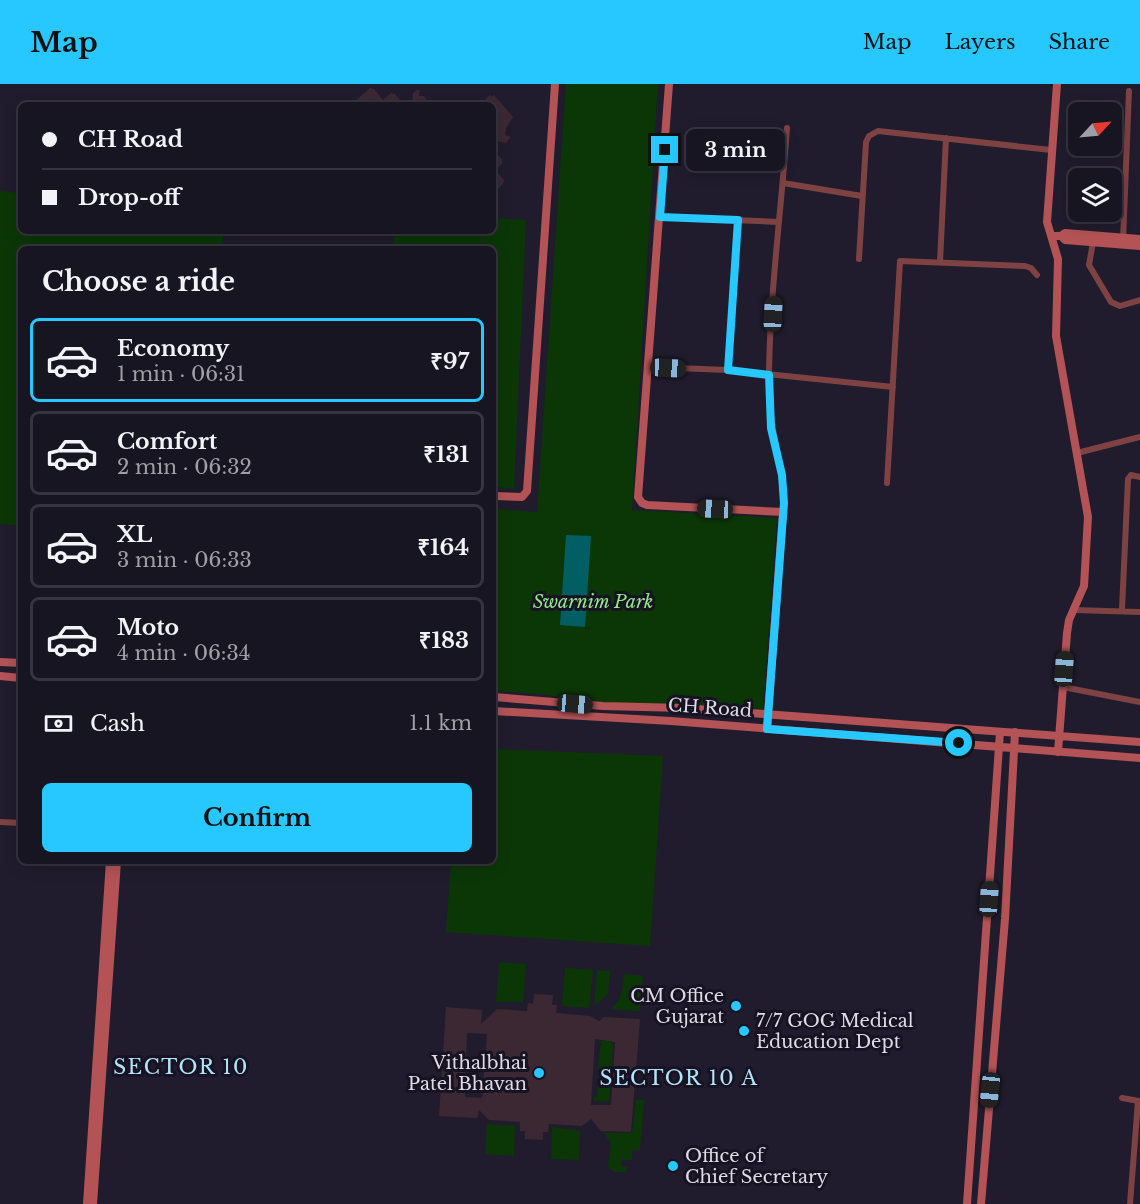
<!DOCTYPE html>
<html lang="en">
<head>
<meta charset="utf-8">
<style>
  body { margin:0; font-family:"Libre Baskerville",serif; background:#211e2a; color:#f1f3f6; height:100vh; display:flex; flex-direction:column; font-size:22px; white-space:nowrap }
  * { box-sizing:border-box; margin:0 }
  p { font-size:20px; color:#9f9fa5 }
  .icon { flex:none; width:33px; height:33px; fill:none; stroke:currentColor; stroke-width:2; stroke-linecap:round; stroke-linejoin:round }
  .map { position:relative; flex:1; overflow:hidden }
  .side { position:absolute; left:18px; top:162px; width:478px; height:618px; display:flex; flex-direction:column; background:#181522; border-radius:9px; box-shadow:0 3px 15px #0003,0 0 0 2px #363440 }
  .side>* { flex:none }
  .top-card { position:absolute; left:18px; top:18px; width:478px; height:132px; border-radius:9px; box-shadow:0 3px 15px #0003,0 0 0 2px #363440; display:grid; align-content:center; height:132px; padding:0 24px; background:#181522 }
  .needle { width:39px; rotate:64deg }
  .controls { position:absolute; left:1068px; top:18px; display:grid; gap:12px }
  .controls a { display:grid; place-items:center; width:54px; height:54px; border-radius:9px; background:#181522; box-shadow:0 3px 15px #0003,0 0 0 2px #363440; font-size:30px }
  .end { position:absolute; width:27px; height:27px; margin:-14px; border:8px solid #27c8ff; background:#111; box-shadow:0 0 0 3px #111 }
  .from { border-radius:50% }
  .bubble { position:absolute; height:42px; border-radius:9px; background:#181522; box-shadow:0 3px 15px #0003,0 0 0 2px #363440; font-size:20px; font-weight:700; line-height:42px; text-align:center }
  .car { position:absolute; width:18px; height:36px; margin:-18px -9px; border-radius:8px; box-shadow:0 0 4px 2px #0007; background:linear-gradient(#222 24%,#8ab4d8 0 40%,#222 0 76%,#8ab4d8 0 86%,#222 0) }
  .top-card b { display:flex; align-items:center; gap:21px; height:57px; font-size:22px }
  .top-card b+b { border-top:2px solid #363440 }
  .top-card i { width:15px; height:15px; background:#f1f3f6 }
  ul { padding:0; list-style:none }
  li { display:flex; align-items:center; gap:18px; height:84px; margin:0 12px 9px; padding:0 12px; border:3px solid #363440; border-radius:9px }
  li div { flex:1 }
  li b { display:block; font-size:22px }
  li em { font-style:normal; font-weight:700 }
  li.current { border-color:#27c8ff }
  li>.icon { width:54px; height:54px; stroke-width:1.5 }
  h2 { padding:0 24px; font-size:27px; line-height:72px }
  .pay { display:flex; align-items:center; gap:15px; height:66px; padding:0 24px; font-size:22px }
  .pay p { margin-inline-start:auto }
  .button { display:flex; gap:12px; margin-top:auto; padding:12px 24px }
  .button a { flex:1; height:69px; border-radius:9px; background:#27c8ff; color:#111; font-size:24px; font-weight:700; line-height:69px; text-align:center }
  header { display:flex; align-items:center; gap:36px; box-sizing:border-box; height:84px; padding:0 30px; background:#27c8ff; color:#111 }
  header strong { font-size:28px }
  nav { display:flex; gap:33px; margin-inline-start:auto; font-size:21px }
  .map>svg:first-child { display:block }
  .green { fill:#0b3707 }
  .water { fill:#015f63 }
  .building { fill:#3b2833; fill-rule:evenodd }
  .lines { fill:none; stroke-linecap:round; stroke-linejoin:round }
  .street { stroke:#7e4243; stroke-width:6 }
  .secondary { stroke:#b35356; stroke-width:8 }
  .route { stroke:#27c8ff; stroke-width:8 }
  .poi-dot { fill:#27c8ff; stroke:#171323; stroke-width:2 }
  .labels { text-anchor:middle; stroke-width:6; stroke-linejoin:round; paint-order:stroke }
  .park-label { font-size:18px; font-style:italic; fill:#93e989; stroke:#171323 }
  .street-label { font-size:18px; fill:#dddbe6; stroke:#171323 }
  .poi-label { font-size:18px; fill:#dddbe6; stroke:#171323; text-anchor:end }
  .neighbourhood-label { font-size:20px; letter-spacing:1.5px; fill:#b1e3f9; stroke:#171323 }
</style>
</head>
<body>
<header>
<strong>Map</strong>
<nav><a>Map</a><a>Layers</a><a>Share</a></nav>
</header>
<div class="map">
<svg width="1140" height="1120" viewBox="0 0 1140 1120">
  <rect width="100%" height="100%" fill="#201c2d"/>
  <path class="green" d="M566 0H658L632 426 777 434 763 626 583 617 541 610 494 607V425L537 428Z
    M0 107 21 109V147H224L222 165H21V442L0 440Z
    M494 134 526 136 514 405 494 403V165H393L395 147H494Z
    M494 665 663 672 650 862 446 848 451 777H494Z
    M499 878 526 880 523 918H496Z
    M565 884 593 886 589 924 562 922Z
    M597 886 610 887 608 910 594 922Z
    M624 890 643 892 640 927 610 925C623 917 622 904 624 890Z
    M597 956 613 958 609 1018 594 1017 593 1013H597L598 997 607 998 608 985 598 984 601 958Z
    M636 1015 644 1016 640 1066H632V1076H621V1082L627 1083 626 1088H614L608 1083 611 1060 604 1049H632Z
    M487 1040 515 1042 514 1072 485 1070Z
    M552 1043 580 1047 579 1076 551 1075Z"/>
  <path class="water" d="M566 451 591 452 585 543 560 541Z"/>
  <path class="building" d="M370 4 374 5 383 16 391 9 395 10 404 21H358L355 17Z
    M417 6H420L419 12H424L431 21H412L413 9Z
    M490 11 492 13 494 11 513 33 506 44 505 51 511 53 506 59 497 57 494 60V21H479Z
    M494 66 502 75V80L495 86 504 96 503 100 494 109Z
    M534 910 553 911 552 921H557L556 929 590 932 599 937 604 933 640 935 631 1048 601 1047 591 1035 582 1042 549 1040 548 1048H543V1056L525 1055V1047H520V1038L489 1036 479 1026 477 1034 439 1032 446 923 482 926 481 940 497 925 527 927 528 919 533 920ZM467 949 487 950 482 1014 465 1013ZM595 955 615 958 611 1021H591Z"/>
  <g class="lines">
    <path class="street" d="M783 99 862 112
      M660 133 779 138
      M1123 157 1129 7
      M1093 158 1089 181 1111 218 1120 222 1140 216
      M859 175 866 58 869 52 878 47 1051 66
      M940 178 946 54
      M649 283 728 286 893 303
      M728 286 738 136
      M1077 369 1140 353
      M887 399 900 177 1025 182 1031 184 1037 191
      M783 428C786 388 770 350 769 310 768 221 781 132 787 44
      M1122 525 1128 395 1131 391 1140 393
      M1074 526 1140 528
      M1063 603 1140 618
      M0 738 21 739
      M1122 1014 1139 1017
      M1130 1120 1138 1017"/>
    <path class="secondary" d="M669 0 638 413 642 419 647 421 783 428 767 645
      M1057 0 1047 138 1058 175 1056 252 1088 433 1084 502 1069 536 1067 549 1058 668
      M1052 152H1061L1065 149 1140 155
      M1061 152 1065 156 1140 162
      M494 412 522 413 527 407 555 0
      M0 578 21 579
      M0 592 21 594
      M494 613 603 622 683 624 1140 658
      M494 627 671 637 1140 674
      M87 1120 110 777
      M93 1120 117 777
      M967 1120 1000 648
      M981 1120 1005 835 1015 648"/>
  </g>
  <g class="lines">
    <path class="route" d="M665 66 660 133 738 136 728 286 769 291 771 344 782 391 784 419 767 645 959 659"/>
  </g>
  <g class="poi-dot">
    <circle cx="736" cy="922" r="6"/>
    <circle cx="744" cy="947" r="6"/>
    <circle cx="539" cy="989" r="6"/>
    <circle cx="673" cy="1082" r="6"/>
  </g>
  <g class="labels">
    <g class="park-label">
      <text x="593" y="524">Swarnim Park</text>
    </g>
    <g class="street-label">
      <text transform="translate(710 624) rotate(4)" y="6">CH Road</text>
    </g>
    <g class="poi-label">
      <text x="724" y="918">CM Office<tspan x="724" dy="21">Gujarat</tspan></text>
      <text x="756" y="943" text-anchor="start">7/7 GOG Medical<tspan x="756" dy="21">Education Dept</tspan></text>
      <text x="527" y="985">Vithalbhai<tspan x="527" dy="21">Patel Bhavan</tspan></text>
      <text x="685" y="1078" text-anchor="start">Office of<tspan x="685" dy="21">Chief Secretary</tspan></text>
    </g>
    <g class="neighbourhood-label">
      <text x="181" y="990">SECTOR 10</text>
      <text x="679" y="1001">SECTOR 10 A</text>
    </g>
  </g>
</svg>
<div class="controls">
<a><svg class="needle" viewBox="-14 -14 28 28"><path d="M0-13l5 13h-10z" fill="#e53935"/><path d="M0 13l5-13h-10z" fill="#9f9fa5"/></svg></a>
<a><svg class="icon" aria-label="layers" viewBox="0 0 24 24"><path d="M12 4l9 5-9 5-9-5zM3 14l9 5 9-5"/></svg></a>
</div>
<i class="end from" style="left:959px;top:659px"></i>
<i class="end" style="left:665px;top:66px"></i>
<div class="bubble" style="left:686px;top:45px;width:99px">3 min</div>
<i class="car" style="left:773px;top:230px;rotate:3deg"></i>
<i class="car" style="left:668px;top:284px;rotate:93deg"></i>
<i class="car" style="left:715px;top:425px;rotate:273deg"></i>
<i class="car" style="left:1064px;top:585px;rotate:4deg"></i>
<i class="car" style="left:575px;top:620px;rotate:95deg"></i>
<i class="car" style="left:989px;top:815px;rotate:4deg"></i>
<i class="car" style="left:990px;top:1006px;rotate:186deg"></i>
<div class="top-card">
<b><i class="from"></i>CH Road</b>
<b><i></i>Drop-off</b>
</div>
<section class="side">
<h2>Choose a ride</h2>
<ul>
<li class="current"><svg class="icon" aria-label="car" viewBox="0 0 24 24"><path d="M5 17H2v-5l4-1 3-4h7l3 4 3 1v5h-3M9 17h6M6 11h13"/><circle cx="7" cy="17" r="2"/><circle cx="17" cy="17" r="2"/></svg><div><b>Economy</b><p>1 min · 06:31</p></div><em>₹97</em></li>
<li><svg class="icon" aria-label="car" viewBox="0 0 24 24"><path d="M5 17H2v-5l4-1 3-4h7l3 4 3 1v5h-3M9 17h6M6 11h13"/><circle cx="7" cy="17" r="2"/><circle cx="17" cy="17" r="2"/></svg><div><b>Comfort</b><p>2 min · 06:32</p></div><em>₹131</em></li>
<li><svg class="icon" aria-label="car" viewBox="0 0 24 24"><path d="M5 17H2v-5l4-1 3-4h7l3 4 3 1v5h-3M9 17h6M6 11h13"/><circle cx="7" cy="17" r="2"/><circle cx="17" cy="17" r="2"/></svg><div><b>XL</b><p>3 min · 06:33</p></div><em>₹164</em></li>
<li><svg class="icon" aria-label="car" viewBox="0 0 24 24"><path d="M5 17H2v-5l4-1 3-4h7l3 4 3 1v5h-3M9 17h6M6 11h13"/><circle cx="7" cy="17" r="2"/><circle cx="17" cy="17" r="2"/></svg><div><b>Moto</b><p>4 min · 06:34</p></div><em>₹183</em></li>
</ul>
<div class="pay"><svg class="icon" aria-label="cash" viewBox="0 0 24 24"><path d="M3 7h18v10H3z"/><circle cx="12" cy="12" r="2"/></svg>Cash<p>1.1 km</p></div>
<div class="button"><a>Confirm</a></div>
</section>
</div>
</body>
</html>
